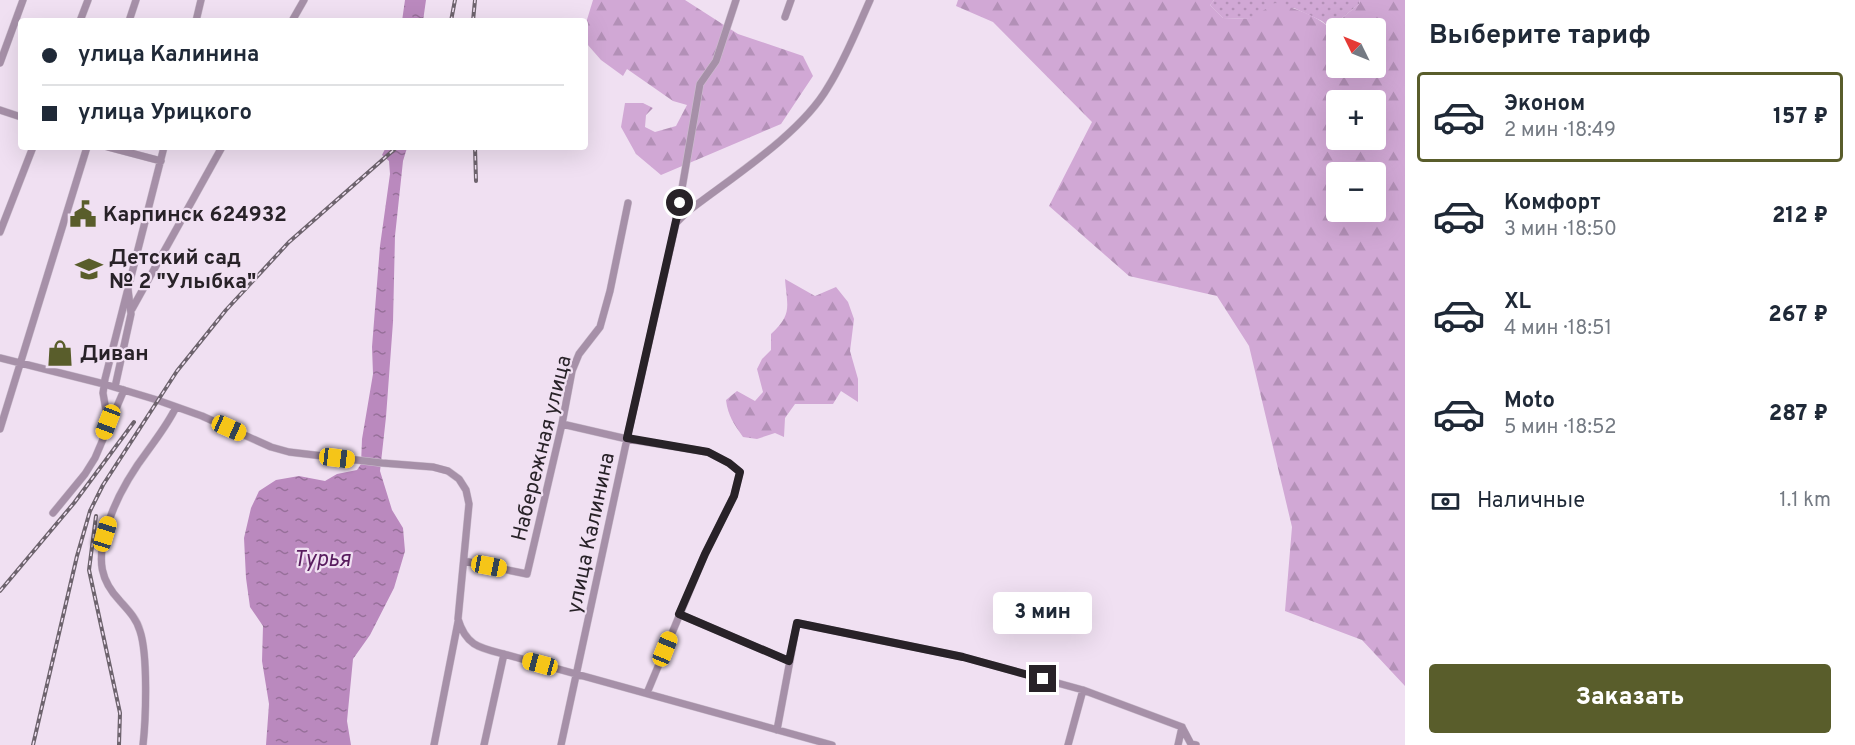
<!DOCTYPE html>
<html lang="ru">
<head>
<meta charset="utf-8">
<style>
  body { margin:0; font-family:Overpass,sans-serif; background:#f2f2f3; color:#1f2937; height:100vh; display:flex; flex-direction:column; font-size:22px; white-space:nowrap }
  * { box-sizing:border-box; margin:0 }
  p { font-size:20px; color:#747a83 }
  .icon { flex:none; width:33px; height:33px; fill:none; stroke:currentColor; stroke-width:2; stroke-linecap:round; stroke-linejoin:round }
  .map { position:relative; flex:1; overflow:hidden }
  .sheet { display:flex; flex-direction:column; background:#fff; width:450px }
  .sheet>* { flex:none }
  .top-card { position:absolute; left:18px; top:18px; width:570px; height:132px; border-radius:6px; box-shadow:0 6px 24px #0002; display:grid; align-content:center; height:132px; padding:0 24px; background:#fff }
  .needle { width:39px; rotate:313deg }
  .controls { position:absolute; left:1326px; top:18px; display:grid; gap:12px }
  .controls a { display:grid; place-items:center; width:60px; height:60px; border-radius:6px; background:#fff; box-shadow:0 6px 24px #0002; font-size:30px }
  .end { position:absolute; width:27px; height:27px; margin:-14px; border:8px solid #282228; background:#fff; box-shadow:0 0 0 3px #fff }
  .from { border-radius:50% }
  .bubble { position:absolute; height:42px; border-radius:6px; background:#fff; box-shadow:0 6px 24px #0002; font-size:20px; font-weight:800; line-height:42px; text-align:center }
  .car { position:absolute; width:18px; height:36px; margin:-18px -9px; border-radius:8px; box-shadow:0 0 4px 2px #0007; background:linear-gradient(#f5c518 24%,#345 0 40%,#f5c518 0 76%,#345 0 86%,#f5c518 0) }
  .top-card b { display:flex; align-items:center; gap:21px; height:57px; font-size:22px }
  .top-card b+b { border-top:2px solid #e0e1e3 }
  .top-card i { width:15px; height:15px; background:#1f2937 }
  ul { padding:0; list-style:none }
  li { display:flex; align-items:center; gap:18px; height:90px; margin:0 12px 9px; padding:0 12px; border:3px solid transparent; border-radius:6px }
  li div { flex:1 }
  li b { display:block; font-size:22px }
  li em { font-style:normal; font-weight:800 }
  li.active { border-color:#595d2b }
  li>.icon { width:54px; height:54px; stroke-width:1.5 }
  h2 { padding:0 24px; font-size:27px; line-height:72px }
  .pay { display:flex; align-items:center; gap:15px; height:66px; padding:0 24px; font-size:22px }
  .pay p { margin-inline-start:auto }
  .button { display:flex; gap:12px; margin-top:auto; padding:12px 24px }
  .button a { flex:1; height:69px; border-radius:6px; background:#595d2b; color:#fff; font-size:24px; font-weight:800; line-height:69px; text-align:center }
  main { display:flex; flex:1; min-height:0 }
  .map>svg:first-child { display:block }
  .green { fill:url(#green-dots) }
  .forest { fill:url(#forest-firs); fill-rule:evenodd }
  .water { fill:url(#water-ripples) }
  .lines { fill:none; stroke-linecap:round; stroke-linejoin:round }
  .minor-casing { stroke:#ccbece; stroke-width:8 }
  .minor { stroke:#a690a8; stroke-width:7 }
  .rail-casing { stroke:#6d636d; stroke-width:4 }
  .rail { stroke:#f0e0f2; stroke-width:1.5; stroke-dasharray:4.5; stroke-linecap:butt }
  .route { stroke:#282228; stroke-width:8 }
  .labels { text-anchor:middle; stroke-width:4.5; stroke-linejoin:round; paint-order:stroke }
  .poi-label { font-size:21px; font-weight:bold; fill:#282228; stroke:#f0e0f2; text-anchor:start }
  .street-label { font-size:21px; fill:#282228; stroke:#f0e0f2 }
  .water-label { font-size:22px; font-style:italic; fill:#581c5e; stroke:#f0e0f2 }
</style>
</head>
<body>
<main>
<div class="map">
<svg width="1405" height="745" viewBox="0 0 1405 745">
  <defs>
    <pattern id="green-dots" width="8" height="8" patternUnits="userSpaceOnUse" patternTransform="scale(1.5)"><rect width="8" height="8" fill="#d1a8d5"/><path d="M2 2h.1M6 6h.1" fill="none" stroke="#b390b7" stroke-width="1.8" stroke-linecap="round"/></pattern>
    <pattern id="forest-firs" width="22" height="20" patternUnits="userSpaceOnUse" patternTransform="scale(1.5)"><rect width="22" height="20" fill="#d1a8d5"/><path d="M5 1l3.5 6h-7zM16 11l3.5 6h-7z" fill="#b390b7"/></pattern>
    <pattern id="water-ripples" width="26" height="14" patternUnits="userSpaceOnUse" patternTransform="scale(1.5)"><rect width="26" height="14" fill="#ba89be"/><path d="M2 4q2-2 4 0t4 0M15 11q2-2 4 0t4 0" fill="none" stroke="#97709a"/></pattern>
  </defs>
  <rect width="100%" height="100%" fill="#f0e0f2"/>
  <path class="green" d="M1214 0H1360L1359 4 1330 28 1322 21 1294 8 1250 19 1223 18 1210 5Z"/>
  <path class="forest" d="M593 0H685L738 34 803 56 813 76 781 124 661 175 636 154 621 127 625 103H643L653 108 646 115 645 127 655 132 676 126 687 105 673 101 627 69 623 76 601 60 587 44 586 23Z
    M958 0H1214L1210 5 1223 18 1250 19 1275 3C1295 8 1315 15 1330 28L1359 4 1360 0H1405V686L1362 640 1285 611 1292 527 1249 346 1217 296 1129 276 1049 206 1092 122 993 22 956 6ZM1376 28V68H1336V28ZM1336 100H1376V140H1336ZM1336 172H1376V212H1336Z
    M785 279 815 296 836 287 848 302 854 319 850 351 858 379V402L841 391 833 404H795L785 418 784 437 775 433 757 439 743 437C734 424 728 416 726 400L737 391 755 401 763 392 757 369 762 359 771 350V334C793 314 787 306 785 279Z"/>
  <path class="water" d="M405 0H426L423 21H402Z
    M386 147 407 148 403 161 395 236 393 322 386 417 380 471 392 510 403 528 405 551 394 588 370 635 353 659 347 721 351 745H266L269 704 262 661 263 626 250 607 246 578 244 538 251 508 259 491 276 480 299 476 325 481 337 474 357 470 361 464 362 439 373 374 372 347 380 246 390 174 389 161 382 155Z"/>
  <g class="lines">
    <defs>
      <path id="minor" d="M785 17 791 0
        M80 21 88 0
        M129 21 136 0
        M196 21 201 0
        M292 21 304 0
        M0 63 23 0
        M0 110 21 117
        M108 147 161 161
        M676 223 687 212C731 178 801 134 828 87 845 60 857 29 870 0
        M0 232 33 147
        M132 309 222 147
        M0 358 104 384 157 400 202 416 271 447 289 452 382 463 433 467 448 471 459 479 466 490 469 504 458 619C466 646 480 648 504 654L832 745
        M115 387 131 314 128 289
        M108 422 103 393 105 379 164 147
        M562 424 627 439 708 452 729 463 740 472 734 496 705 554 647 693
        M0 429 87 147
        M53 513 85 474 95 458 124 390
        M464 561 527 574 562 424 572 371 579 354 600 327 610 291 628 203
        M679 614 789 661
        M777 730 797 623 963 657 1083 690 1182 727 1191 744 1196 745
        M143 745C146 718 148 655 140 631 137 619 128 610 120 601 100 580 98 561 105 534 113 502 130 474 149 449 159 435 169 422 176 407
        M434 745 458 622
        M484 745 504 654
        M561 745 627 439 676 223 700 84 716 61 736 0
        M1068 745 1083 690
        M1178 745 1182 727"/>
    </defs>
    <use href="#minor" class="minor-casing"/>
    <use href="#minor" class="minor"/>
    <defs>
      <path id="rail" d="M451 21 455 0
        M473 21 475 0
        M475 147 476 181
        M96 516 89 570 120 713 119 745
        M0 591 74 503 134 422
        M33 745 77 556 90 511 103 485 177 371 226 310 289 242 397 147"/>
    </defs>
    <use href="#rail" class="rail-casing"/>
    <use href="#rail" class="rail"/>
  </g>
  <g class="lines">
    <path class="route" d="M680 203 627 438 708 452 729 463 740 472 734 496 705 554 679 614 789 661 797 623 963 657 1043 679"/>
  </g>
  <defs>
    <symbol id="civic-bare" viewBox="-9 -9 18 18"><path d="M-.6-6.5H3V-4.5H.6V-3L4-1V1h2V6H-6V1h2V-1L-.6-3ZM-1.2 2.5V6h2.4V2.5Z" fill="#595d2b" stroke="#f0e0f2" stroke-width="2.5" paint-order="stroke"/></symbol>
    <symbol id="school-bare" viewBox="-9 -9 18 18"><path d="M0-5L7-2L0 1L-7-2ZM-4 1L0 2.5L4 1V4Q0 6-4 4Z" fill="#595d2b" stroke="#f0e0f2" stroke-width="2.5" paint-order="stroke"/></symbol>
    <symbol id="shop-bare" viewBox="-9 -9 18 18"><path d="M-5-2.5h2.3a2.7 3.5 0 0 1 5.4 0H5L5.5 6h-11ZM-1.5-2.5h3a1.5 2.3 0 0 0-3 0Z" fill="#595d2b" stroke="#f0e0f2" stroke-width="2.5" paint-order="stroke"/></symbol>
  </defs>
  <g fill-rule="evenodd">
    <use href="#civic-bare" x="64" y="195" width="38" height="38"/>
    <use href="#school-bare" x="70" y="250" width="38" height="38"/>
    <use href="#shop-bare" x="41" y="334" width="38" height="38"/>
  </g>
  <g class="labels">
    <g class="poi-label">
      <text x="103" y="221">Карпинск 624932</text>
      <text x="109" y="264">Детский сад<tspan x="109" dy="24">№ 2 "Улыбка"</tspan></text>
      <text x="80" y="360">Диван</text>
    </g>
    <g class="street-label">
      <text transform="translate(541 448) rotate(-76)" y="7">Набережная улица</text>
      <text transform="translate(590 533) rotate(-78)" y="7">улица Калинина</text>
    </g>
    <g class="water-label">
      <text x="322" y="566">Турья</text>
    </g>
  </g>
</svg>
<div class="controls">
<a><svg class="needle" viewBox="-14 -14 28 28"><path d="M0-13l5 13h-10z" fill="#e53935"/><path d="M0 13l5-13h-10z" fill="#747a83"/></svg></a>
<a>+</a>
<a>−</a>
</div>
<i class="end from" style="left:680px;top:203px"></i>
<i class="end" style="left:1043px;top:679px"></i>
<div class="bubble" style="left:993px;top:592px;width:99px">3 мин</div>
<i class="car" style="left:108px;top:422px;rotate:201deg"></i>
<i class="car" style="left:229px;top:428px;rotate:114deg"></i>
<i class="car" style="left:337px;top:458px;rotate:97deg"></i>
<i class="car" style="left:105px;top:534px;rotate:17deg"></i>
<i class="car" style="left:489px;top:566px;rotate:101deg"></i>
<i class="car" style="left:665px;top:649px;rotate:22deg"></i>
<i class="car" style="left:540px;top:664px;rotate:285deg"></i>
<div class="top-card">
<b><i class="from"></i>улица Калинина</b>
<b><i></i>улица Урицкого</b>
</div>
</div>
<section class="sheet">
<h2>Выберите тариф</h2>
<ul>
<li class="active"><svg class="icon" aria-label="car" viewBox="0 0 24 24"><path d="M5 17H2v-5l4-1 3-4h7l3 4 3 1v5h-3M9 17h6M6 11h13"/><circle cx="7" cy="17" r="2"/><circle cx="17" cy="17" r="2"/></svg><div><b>Эконом</b><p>2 мин · 18:49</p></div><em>157 ₽</em></li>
<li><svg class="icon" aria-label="car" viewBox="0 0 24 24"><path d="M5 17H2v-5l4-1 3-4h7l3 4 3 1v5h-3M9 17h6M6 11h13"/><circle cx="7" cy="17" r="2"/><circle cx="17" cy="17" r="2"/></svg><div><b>Комфорт</b><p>3 мин · 18:50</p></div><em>212 ₽</em></li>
<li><svg class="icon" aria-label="car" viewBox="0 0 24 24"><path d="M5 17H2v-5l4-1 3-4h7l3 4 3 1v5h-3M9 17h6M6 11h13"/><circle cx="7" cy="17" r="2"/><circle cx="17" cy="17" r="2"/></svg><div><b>XL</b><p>4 мин · 18:51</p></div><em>267 ₽</em></li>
<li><svg class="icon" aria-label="car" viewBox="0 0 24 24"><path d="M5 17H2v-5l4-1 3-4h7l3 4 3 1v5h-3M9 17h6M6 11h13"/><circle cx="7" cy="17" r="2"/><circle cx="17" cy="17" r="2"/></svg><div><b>Moto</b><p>5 мин · 18:52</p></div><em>287 ₽</em></li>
</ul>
<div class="pay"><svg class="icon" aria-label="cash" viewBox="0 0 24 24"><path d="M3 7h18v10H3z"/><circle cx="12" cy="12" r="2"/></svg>Наличные<p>1.1 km</p></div>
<div class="button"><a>Заказать</a></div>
</section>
</main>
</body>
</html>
